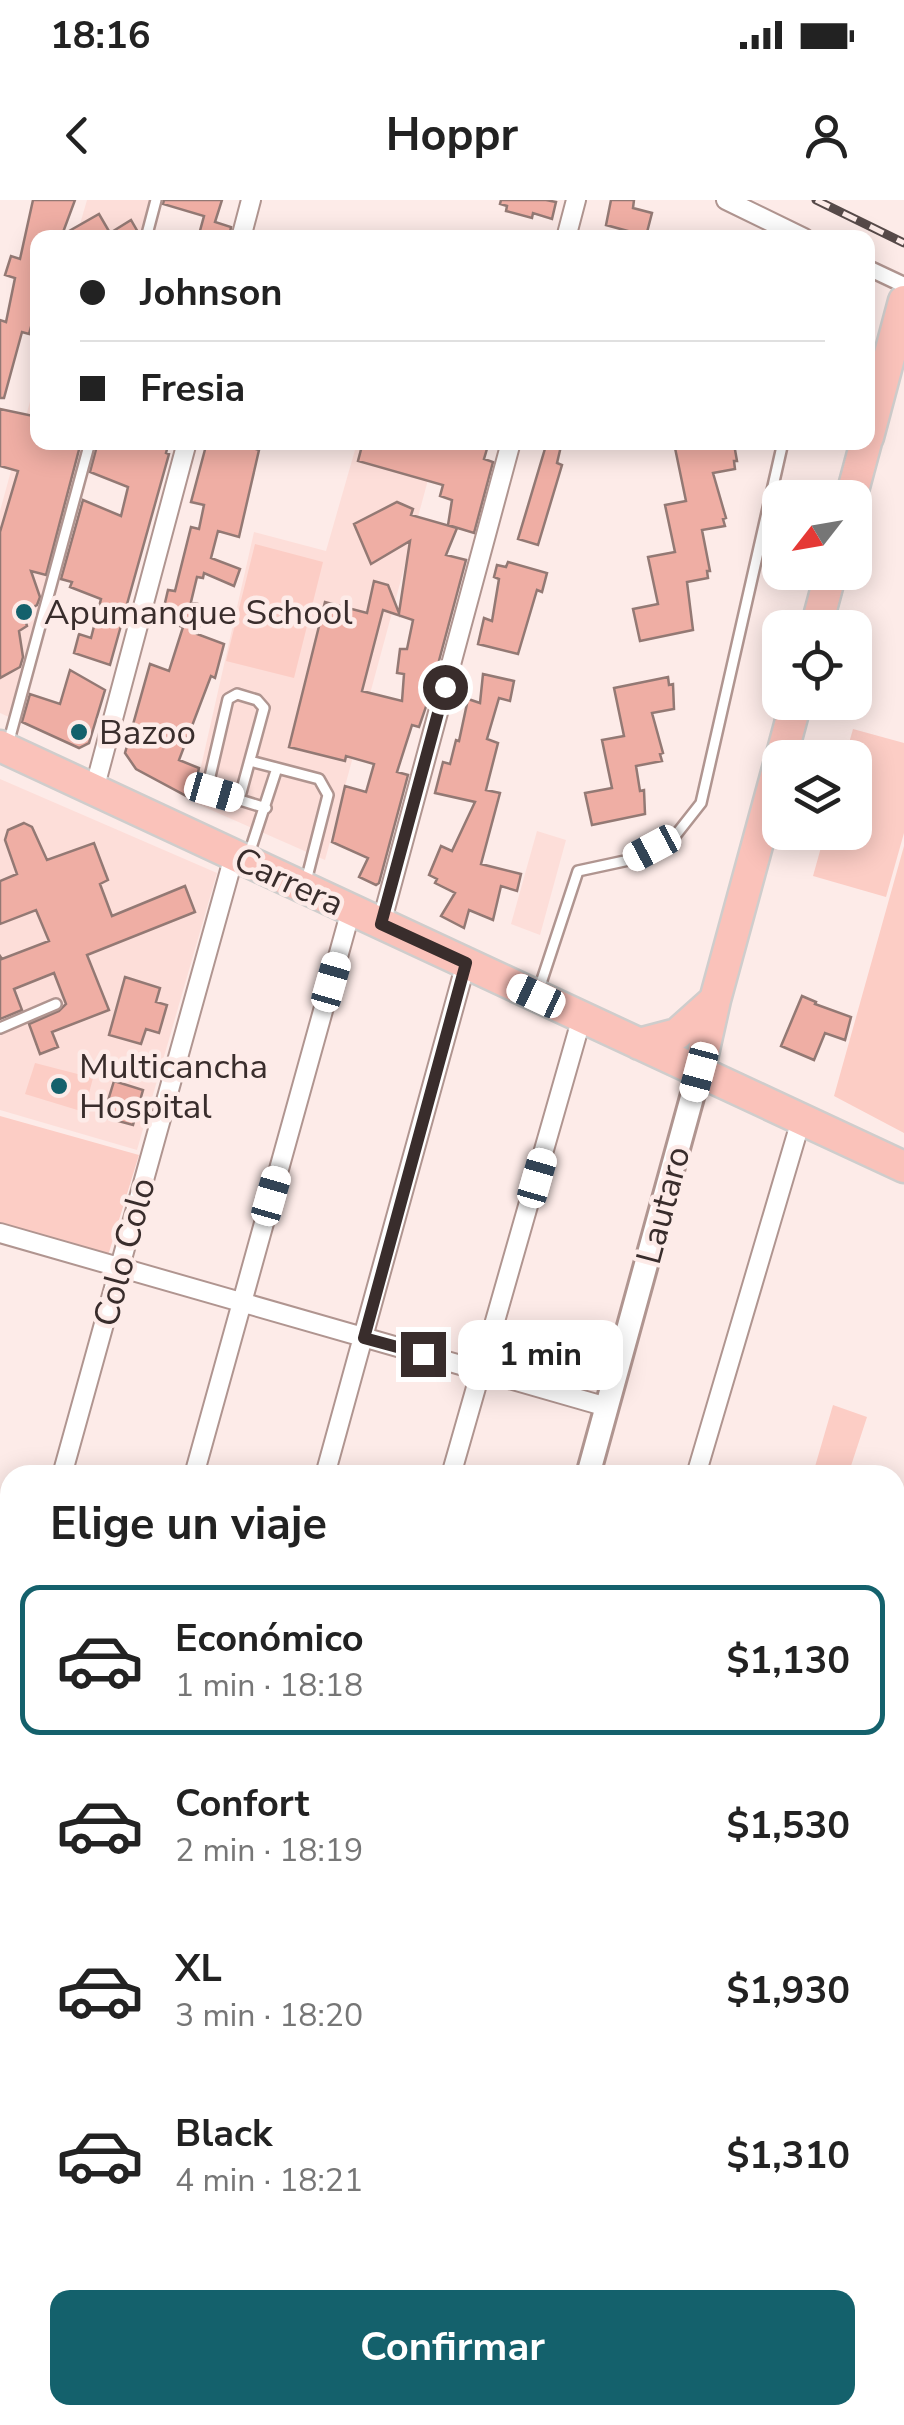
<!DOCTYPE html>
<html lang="es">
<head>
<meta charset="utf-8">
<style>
  body { margin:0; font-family:"Nunito Sans",sans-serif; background:#f2f2f2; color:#222; height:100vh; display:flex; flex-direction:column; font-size:38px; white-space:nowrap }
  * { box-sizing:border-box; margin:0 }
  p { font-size:32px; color:#767676 }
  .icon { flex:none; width:55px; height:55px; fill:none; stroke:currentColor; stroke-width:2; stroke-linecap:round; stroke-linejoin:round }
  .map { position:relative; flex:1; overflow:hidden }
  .side { position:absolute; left:0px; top:1265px; width:905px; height:960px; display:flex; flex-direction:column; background:#fff; border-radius:30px 30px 0 0; box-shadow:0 5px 25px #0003 }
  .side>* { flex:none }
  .guide { position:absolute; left:30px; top:30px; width:845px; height:220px; border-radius:20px; box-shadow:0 5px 25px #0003; display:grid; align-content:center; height:220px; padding:0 50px; background:#fff }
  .needle { width:65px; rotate:239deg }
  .fabs { position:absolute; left:762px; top:280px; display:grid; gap:20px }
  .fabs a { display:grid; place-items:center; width:110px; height:110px; border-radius:20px; background:#fff; box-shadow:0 5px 25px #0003; font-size:50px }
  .end { position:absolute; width:45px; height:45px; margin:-22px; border:12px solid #392d2c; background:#fff; box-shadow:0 0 0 5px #fff }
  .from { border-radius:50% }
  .bubble { position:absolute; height:70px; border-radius:20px; background:#fff; box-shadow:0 5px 25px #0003; font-size:32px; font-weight:700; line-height:70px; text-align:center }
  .car { position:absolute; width:30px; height:60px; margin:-30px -15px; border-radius:12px; box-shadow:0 0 8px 2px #0007; background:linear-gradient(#fff 24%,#345 0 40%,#fff 0 76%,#345 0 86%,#fff 0) }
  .guide b { display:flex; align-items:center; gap:35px; height:95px; font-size:38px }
  .guide b+b { border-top:2px solid #e0e0e0 }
  .guide i { width:25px; height:25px; background:#222 }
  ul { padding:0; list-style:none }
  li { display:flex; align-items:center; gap:30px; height:150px; margin:0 20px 15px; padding:0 30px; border:5px solid transparent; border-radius:20px }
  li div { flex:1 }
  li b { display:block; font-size:38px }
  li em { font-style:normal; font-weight:700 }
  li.active { border-color:#14616c }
  li>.icon { width:90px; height:90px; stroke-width:1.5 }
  h2 { padding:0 50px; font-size:45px; line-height:120px }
  .button { display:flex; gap:20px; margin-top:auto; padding:20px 50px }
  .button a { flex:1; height:115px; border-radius:20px; background:#14616c; color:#fff; font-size:40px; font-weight:700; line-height:115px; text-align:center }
  .status { display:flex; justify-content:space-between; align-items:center; height:70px; padding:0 50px; background:#fff; direction:ltr }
  .status svg { height:28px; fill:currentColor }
  header { display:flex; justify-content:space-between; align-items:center; height:130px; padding:0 50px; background:#fff; font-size:45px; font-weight:700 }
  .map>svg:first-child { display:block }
  .built { fill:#fdded9 }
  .green { fill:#fccdc5 }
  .building { fill:#efaea4; stroke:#937974; stroke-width:2.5; fill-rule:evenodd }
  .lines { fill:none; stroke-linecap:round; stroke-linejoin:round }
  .service-casing { stroke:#b09590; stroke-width:14 }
  .pedestrian-casing { stroke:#b09590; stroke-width:19 }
  .minor-casing { stroke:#b09590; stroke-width:22 }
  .tertiary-casing { stroke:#b09590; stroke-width:28 }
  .primary-casing { stroke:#cfcdcc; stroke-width:35 }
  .path { stroke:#9f8f8d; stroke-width:2.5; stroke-dasharray:5 5; stroke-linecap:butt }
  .service { stroke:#fff; stroke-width:9 }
  .pedestrian { stroke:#fff; stroke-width:14 }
  .minor { stroke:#fff; stroke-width:18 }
  .tertiary { stroke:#fff; stroke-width:22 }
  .primary { stroke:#fac2ba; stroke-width:30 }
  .rail-casing { stroke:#574a49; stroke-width:9 }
  .rail { stroke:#fdebe8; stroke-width:5; stroke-dasharray:15; stroke-linecap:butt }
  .route { stroke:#392d2c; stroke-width:12 }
  .poi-dot { fill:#14616c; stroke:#fdebe8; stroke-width:4 }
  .labels { text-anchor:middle; stroke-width:9; stroke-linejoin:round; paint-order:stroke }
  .poi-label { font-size:35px; fill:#392d2c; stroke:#fdebe8; text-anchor:start }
  .street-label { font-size:35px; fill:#392d2c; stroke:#fdebe8 }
</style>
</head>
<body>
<div class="status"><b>18:16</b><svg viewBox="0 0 49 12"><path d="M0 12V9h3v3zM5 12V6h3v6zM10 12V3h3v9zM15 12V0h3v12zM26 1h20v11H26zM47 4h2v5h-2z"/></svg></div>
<header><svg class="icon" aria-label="back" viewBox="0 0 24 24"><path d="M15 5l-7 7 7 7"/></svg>Hoppr<svg class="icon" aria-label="person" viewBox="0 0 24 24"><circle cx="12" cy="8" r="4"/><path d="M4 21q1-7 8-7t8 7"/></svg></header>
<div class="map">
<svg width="904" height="2225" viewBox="0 0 904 2225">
  <rect width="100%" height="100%" fill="#fdebe8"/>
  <path class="built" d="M87 0H157L147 37 76 38Z
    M37 176 38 242 93 243 20 522 0 513V311Z
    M357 243H438L325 660 193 602 254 332 326 351Z
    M0 579 217 673 137 950 0 910Z
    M537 631 566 640 540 735 511 724Z"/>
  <path class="green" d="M255 344 323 362 294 478 226 461Z
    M853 529 904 543V633L886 697 813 676 825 633 855 632V558L845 557Z
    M904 646V933L834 896Z
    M35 863 93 878 84 912 25 894Z
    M0 916 139 955 106 1062 0 1029Z
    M833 1205 867 1217 848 1275 814 1270Z"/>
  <path class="building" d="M33 0H75L62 35 99 14 110 33 131 20 139 34 138 38H38V102L34 116 29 134 22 132 4 198H0V120L6 122 15 78 5 75 11 56 20 59Z
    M164 0H222L215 22 231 27 229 38H198L204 16 163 4Z
    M501 0H546L556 2 552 19 533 13 532 18 506 11 507 6 500 4Z
    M611 0H634L633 8 652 13 646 36 606 25Z
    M0 209 38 217V242H81L46 375 31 371 40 397 37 405 23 412 27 426 19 431 23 457 20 467 0 478V332L18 271 0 266Z
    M98 242H169L166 253 169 254 110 465 74 453 79 434 91 438 101 399 70 387 72 382 61 379 83 300 121 316 128 287 90 272Z
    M207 242H235L259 250 239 337 218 331 211 358 240 369 234 386 204 373 203 378 197 377 191 402 205 406 197 434 224 444 215 478 211 476 179 560 199 568 192 599 136 569 125 553 150 464 169 471 183 427 161 420 168 390 175 391 191 327 199 329 204 305 191 302Z
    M363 242H489L484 259 493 262 474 333 448 325 452 300 440 296 443 285 358 261Z
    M547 242H562L557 263 562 265 538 345 518 339Z
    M702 242 734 244 737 261H734L735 269 713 273 726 318 723 319 725 326 702 330 710 371H707L708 378 687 382 693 430 640 441 633 409 658 404 648 357 675 352 665 305 686 301 675 248Z
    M397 302 413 309 411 315 457 328 446 355 466 360 429 498 419 527 412 525 397 572 408 575 379 683 376 685 359 677 368 658 332 642 345 586 366 592 374 564 346 556 345 561 289 547 325 402 367 413 374 381 388 385 399 413 410 341 371 364 354 324ZM383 410 413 420 407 449H400L397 473 404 474 402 501 362 491Z
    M508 362 547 373 542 392 537 390 518 454 478 444 484 418 492 421 499 379 494 377 497 365 506 367Z
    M70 470 105 490 89 543 79 548 22 522 30 494 60 504Z
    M483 474 514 481 510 501 499 498 487 539 498 543 486 590 500 593 481 664 521 674 517 691 501 686 493 720 469 710 464 728 441 716 455 693 435 683 437 679 429 675 441 646 452 651 475 602 435 593 443 562 450 564 456 540 459 541 468 499 480 503Z
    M668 477 669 485 673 484 674 509 652 513 663 553 660 554 662 561 636 566 640 591 644 590 645 614 592 625 585 593 612 588 602 540 624 536 614 488Z
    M24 623 32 627 47 660 94 643 108 680 100 684 112 716 185 686 195 712 87 755 109 810 52 832 58 847 40 854 29 824 59 811 66 804 54 773 14 789 22 810 0 819V756L2 759 49 741 36 710 0 724V681L17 674 5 640 8 630Z
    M125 777 160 788 156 802 167 805 159 833 146 829 141 844 109 835Z
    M802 796 816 802 815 804 851 817 845 840 825 833 814 860 781 846Z
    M114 881 143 890 133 925 103 917Z"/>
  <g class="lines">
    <defs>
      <path id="service" d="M146 38 156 0
        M8 544 90 242
        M250 561 277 568
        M239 600 264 508 257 500 237 494 228 499 208 585 214 592 266 608
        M248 657 277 568 319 579 328 595 306 681
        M539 789 578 671 629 660 675 636 701 603 783 242
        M0 828 56 804"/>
      <path id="pedestrian" d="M868 68 904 85"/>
      <path id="minor" d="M726 0 804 38
        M241 38 251 0
        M566 38 576 0
        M94 590 187 242
        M381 724 511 242
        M0 1033 607 1207
        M62 1275 234 656
        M194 1275 351 710
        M325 1275 466 763
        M451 1275 582 817
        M696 1275 801 920
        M0 1501 10 1465
        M895 1529 904 1499
        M0 1728 10 1691
        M0 1930 10 1893
        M0 1963 10 1967
        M0 2094 10 2099
        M895 2173 904 2142
        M92 2215 113 2225
        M685 2215 717 2225
        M44 2225 47 2215
        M203 2225 206 2215
        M424 2225 427 2215
        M604 2225 607 2215
        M880 2225 883 2215"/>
      <path id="tertiary" d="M588 1275 699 872
        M0 1588 10 1592
        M0 1614 10 1618
        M895 1934 904 1938
        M895 1966 904 1969
        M328 2225 330 2215"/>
      <path id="primary" d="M868 237 904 101
        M851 298 866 242
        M816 428 831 372
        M0 546 904 967
        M781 558 796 502
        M639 844 677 834 715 800
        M699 872 715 800 780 561"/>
    </defs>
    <use href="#service" class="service-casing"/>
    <use href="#pedestrian" class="pedestrian-casing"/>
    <use href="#minor" class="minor-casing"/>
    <use href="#tertiary" class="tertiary-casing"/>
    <use href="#primary" class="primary-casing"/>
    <path class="path" d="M0 1869 10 1873"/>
    <use href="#service" class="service"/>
    <use href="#pedestrian" class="pedestrian"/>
    <use href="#minor" class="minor"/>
    <use href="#tertiary" class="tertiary"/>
    <use href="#primary" class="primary"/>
    <defs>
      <path id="rail" d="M816 0 904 43"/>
    </defs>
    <use href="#rail" class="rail-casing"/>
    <use href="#rail" class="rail"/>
  </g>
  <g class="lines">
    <path class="route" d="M423 1154 364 1138 466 763 381 724 445 487"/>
  </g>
  <g class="poi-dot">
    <circle cx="24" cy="412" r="10"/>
    <circle cx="79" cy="532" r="10"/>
    <circle cx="59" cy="886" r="10"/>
  </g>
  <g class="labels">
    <g class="poi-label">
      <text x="44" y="424">Apumanque School</text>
      <text x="99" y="544">Bazoo</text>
      <text x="79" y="878">Multicancha<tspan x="79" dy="40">Hospital</tspan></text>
    </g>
    <g class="street-label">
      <text transform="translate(289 681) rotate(25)" y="12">Carrera</text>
      <text transform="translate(663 1005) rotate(-75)" y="12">Lautaro</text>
      <text transform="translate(124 1052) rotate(-75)" y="12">Colo Colo</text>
    </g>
  </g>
</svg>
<div class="fabs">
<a><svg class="needle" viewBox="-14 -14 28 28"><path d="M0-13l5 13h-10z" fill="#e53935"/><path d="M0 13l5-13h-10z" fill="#767676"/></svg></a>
<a><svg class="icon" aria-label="locate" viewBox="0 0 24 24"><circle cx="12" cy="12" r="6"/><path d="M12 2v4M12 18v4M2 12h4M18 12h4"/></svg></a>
<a><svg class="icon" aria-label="layers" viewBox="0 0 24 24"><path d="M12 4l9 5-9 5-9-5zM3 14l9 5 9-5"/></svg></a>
</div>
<i class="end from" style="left:445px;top:487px"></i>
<i class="end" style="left:423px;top:1154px"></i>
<div class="bubble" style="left:458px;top:1120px;width:165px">1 min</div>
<i class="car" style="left:214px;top:592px;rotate:106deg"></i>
<i class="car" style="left:652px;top:648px;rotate:242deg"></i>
<i class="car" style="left:331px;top:782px;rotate:16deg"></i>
<i class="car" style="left:536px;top:796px;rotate:295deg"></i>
<i class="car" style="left:699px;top:872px;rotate:195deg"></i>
<i class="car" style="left:537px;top:978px;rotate:16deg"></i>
<i class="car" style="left:271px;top:996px;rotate:16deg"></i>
<div class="guide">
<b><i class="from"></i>Johnson</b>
<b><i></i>Fresia</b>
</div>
<section class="side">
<h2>Elige un viaje</h2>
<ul>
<li class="active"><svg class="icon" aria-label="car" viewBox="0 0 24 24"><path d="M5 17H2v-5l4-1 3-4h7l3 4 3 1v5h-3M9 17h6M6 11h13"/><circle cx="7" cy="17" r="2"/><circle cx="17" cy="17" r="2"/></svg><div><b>Económico</b><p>1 min · 18:18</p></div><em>$1,130</em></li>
<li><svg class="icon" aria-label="car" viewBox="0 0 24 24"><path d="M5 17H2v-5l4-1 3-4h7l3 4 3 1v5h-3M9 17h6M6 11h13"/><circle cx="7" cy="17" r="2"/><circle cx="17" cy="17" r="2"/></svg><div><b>Confort</b><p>2 min · 18:19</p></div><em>$1,530</em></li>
<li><svg class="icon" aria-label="car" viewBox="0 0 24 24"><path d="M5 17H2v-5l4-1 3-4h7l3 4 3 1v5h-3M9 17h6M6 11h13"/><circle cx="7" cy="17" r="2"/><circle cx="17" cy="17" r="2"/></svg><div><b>XL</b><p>3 min · 18:20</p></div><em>$1,930</em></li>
<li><svg class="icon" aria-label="car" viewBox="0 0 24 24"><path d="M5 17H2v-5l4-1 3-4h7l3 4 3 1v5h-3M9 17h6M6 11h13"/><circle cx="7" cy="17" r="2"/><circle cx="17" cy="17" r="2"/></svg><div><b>Black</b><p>4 min · 18:21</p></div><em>$1,310</em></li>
</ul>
<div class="button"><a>Confirmar</a></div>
</section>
</div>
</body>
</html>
